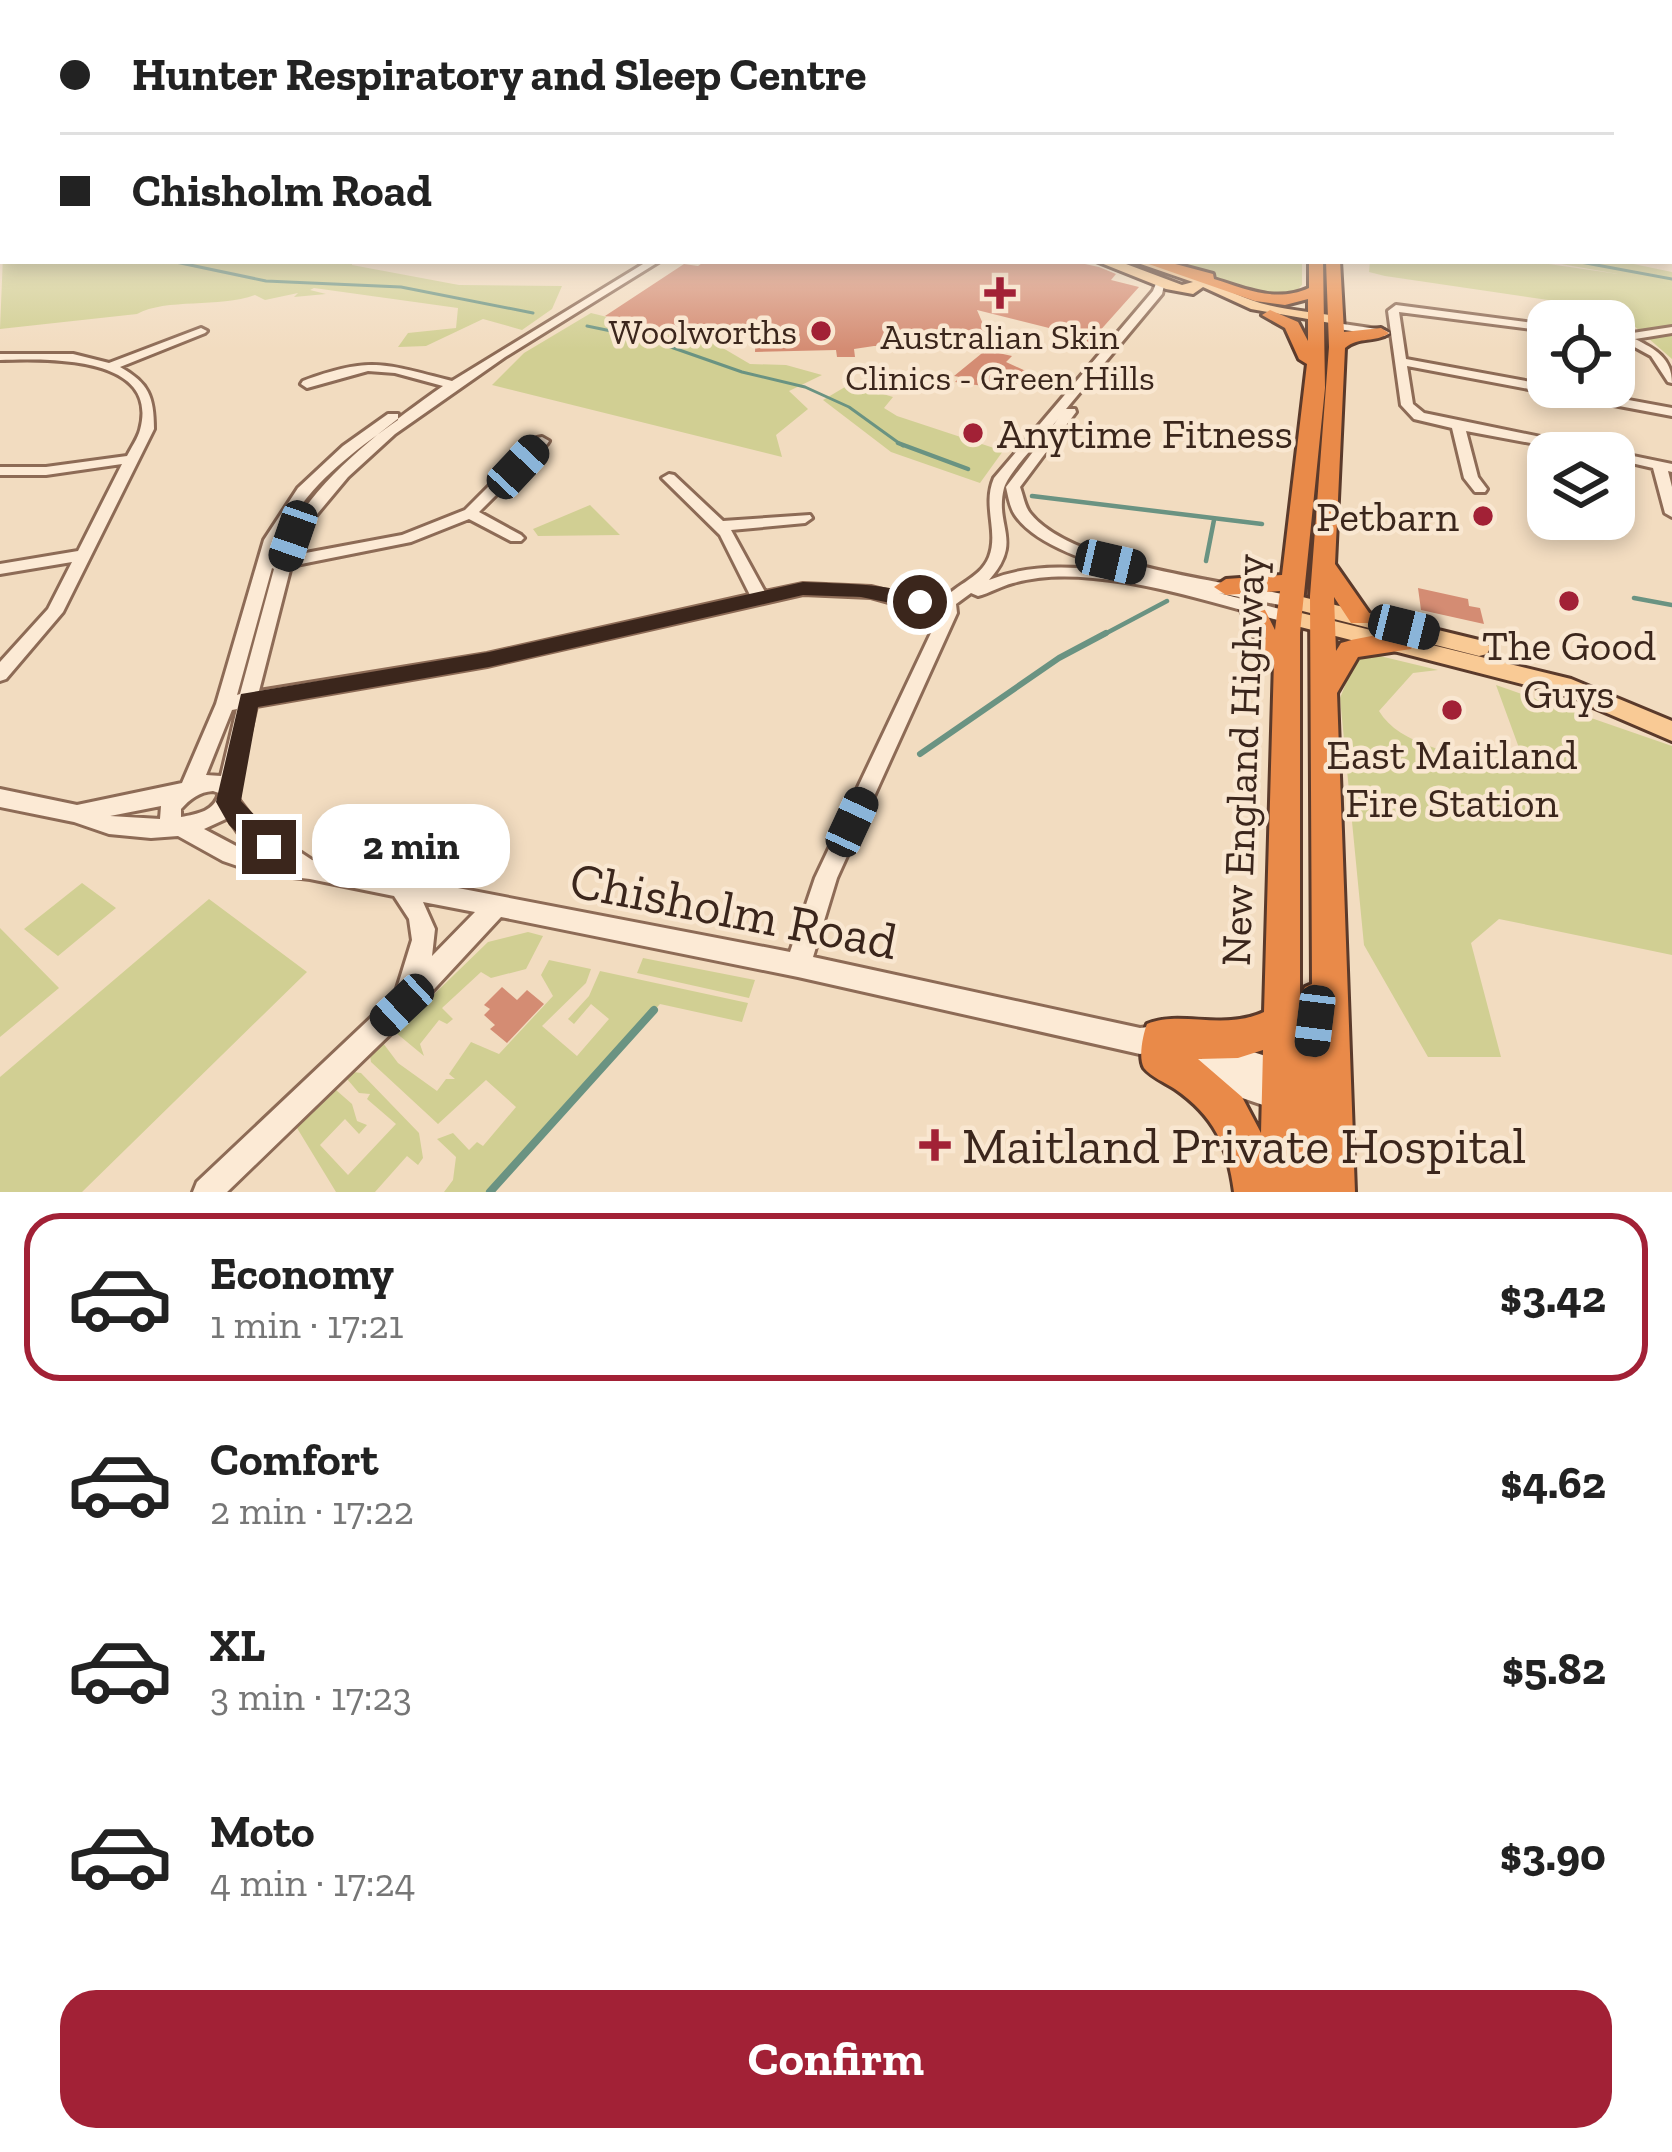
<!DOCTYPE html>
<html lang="en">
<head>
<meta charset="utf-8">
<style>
  body { margin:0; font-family:"Zilla Slab",serif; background:#f6f6f6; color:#222; height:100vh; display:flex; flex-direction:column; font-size:45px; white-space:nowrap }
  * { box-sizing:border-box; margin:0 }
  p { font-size:39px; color:#767676 }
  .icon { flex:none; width:66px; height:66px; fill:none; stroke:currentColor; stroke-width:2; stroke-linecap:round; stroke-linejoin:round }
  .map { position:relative; height:1192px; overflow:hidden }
  .details { display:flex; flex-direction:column; background:#fff; flex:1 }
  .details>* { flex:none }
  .banner { position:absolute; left:0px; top:0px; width:1674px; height:264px; box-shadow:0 6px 18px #0003; display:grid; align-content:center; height:264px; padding:0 60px; background:#fff }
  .fabs { position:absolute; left:1527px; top:300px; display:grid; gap:24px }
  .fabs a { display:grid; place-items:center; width:108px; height:108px; border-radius:24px; background:#fff; box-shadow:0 6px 18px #0003; font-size:60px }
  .end { position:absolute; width:54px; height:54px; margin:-27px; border:15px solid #3b261c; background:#fff; box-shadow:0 0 0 6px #fff }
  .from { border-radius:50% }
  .bubble { position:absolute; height:84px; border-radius:36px; background:#fff; box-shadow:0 6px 18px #0003; font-size:39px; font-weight:700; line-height:84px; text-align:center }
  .car { position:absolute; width:36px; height:72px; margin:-36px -18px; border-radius:15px; box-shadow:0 0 9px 3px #0007; background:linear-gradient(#222 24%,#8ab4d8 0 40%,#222 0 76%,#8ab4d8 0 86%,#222 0) }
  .banner b { display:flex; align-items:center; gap:42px; height:114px; font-size:45px }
  .banner b+b { border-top:3px solid #e0e0e0 }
  .banner i { width:30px; height:30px; background:#222 }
  ul { padding:21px 0 0; list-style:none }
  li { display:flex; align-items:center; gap:36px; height:168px; margin:0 24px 18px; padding:0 36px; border:6px solid transparent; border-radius:36px }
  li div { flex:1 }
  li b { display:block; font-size:45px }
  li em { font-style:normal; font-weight:700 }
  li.on { border-color:#a22136 }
  li>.icon { width:108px; height:108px; stroke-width:1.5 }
  .cta { display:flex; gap:24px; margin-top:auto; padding:24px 60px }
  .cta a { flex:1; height:138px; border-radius:36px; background:#a22136; color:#fff; font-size:48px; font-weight:700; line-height:138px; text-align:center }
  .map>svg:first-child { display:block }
  .green { fill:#d1cf93 }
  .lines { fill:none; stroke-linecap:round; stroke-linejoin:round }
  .stream-far3 { stroke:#6a9382; stroke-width:3 }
  .stream-far2 { stroke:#6a9382; stroke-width:4.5 }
  .stream-far1 { stroke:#6a9382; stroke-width:6 }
  .stream { stroke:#6a9382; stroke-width:8 }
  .building { fill:#d48c73 }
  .minor-casing { stroke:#8d6b56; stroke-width:6 }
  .major-casing { stroke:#5a3a2b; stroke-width:6 }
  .highway-casing { stroke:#5a3a2b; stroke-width:6 }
  .minor { fill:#fcead5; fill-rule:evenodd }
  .major { fill:#f9ca95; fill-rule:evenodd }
  .highway { fill:#e98a49; fill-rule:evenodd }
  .route { fill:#3b261c }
  .poi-dot { fill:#a22136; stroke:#f9e7d1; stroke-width:4.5 }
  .labels { text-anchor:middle; stroke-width:9; stroke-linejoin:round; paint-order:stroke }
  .far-poi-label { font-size:36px; fill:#3b261c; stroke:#f9e7d1; text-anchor:end }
  .poi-label { font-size:42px; fill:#3b261c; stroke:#f9e7d1 }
  .street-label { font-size:42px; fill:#3b261c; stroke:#f9e7d1 }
  .near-street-label { font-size:51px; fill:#3b261c; stroke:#f9e7d1 }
  .near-poi-label { font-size:51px; fill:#3b261c; stroke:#f9e7d1; text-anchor:start }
</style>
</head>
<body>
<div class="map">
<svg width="1672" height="1192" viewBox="0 0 1672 1192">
  <rect width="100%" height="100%" fill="#f2dcc0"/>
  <path class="green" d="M3 256V261H352V265L459 285 562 286 552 309 522 330 483 319 426 346 398 347 408 333 456 328 458 308 314 288 310 290 326 294 294 297 298 293 265 300 255 295C219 308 166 298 137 314L0 329Z
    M1158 261H1302V285L1292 295 1249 292Z
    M1370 261H1528L1618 274 1544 261H1619L1672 272V359L1616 310 1385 276 1369 272Z
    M591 313 716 344 750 364 786 365 822 375 789 391 808 409 776 435 782 457 492 385 524 353Z
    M850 384 893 397 884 408 897 416 1003 451 980 483 891 452 823 400Z
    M590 505 620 535 538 536 533 529Z
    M1359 651 1438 670 1413 673 1379 711C1401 748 1463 754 1504 766L1522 756 1496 685 1672 746V955L1499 919 1471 943 1501 1057H1428L1364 945 1340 698Z
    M82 883 116 908 58 956 24 929Z
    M209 899 307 972 82 1192H0V1077Z
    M0 928 59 988 0 1037Z
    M528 932 543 936 526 969 491 978 481 972 442 1008 453 1019 447 1024 439 1020 420 1044 424 1056 395 1032 488 942Z
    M643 958 755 980 749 998 637 973Z
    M549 960 591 969 586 983 542 1026 577 1056 609 1019 591 1004 574 1024 568 1019 589 996 600 971 748 1003 742 1022 660 1004 490 1192H444L453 1180 456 1157 437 1139 453 1133 469 1150 477 1142 483 1146 516 1107 486 1080 438 1124 371 1062 370 1056 383 1043 398 1063 437 1091 446 1079H455L449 1074 471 1042 499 1054 553 996 541 975Z
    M354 1072 361 1073 419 1133 423 1158 418 1165 407 1156 375 1192H336L297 1128 336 1090 352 1104 357 1121 367 1125 359 1134 345 1119 320 1145 348 1175 396 1124 367 1099 370 1094 359 1093 347 1079Z"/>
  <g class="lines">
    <path class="stream-far3" d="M171 261 266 281 401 287 533 313
      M1575 261 1672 279
      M587 326 645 338 742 372 805 387 849 407 903 446"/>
    <path class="stream-far2" d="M898 443 968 469
      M1032 496 1262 524
      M1206 561 1214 520
      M1634 598 1672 605
      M1101 636 1167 601"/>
    <path class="stream-far1" d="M920 754 1059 658 1106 633"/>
    <path class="stream" d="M490 1192 654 1010"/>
  </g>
  <path class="building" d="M705 261H1071L1099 267 1116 274 1111 280 1139 287 1080 353 1064 349 1071 342 1063 340 1069 333 977 310 989 338 945 339 947 345 933 349 927 345 874 346 854 349 855 357H837L836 350 755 352 756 330 677 332 605 316 684 264 698 266Z
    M992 345 994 352 1012 356 1006 362 1028 372 1012 390 955 382 960 377 954 376Z
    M1418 588 1468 599 1469 606 1480 608 1484 624 1421 610Z
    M502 987 517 1000 527 990 544 1004 507 1043 490 1029 495 1025 484 1015 490 1009 484 1005Z"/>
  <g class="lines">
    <defs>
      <path id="minor" d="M1671 214H1672V220H1671Z
        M3 245V251L0 252V246Z
        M648 261H660L505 357 395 434 348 477 313 519 295 555 402 535 465 510 537 438 542 437 549 441 547 444 479 512 521 535 524 538 521 541H511L469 519 411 542 291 566 259 691 487 654 750 595 720 535 662 478 669 474 674 475 723 521 810 515 812 518 805 523 731 530 765 592 803 584 871 587 940 605C951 585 980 580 989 557 999 531 982 506 994 478L1153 291 1157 281H1165L1162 294 1066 409H1075L1076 412 1020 487C1023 495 1025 507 1030 513 1073 567 1230 581 1296 597L1298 601 1296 605 1290 607 1219 593 1295 613 1297 617 1289 623C1211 603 1091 560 1013 583 1001 586 990 593 978 596L971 593 956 604 957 613 837 878 813 957 1140 1028 1164 1025 1173 1029 1177 1038 1173 1047 1140 1054 798 977 501 917 411 1014 227 1192H193L197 1182 395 995 412 940 409 919 394 896 310 879 258 873 223 861 178 836 151 838 109 834 74 822 0 807V789L77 805 182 783 216 704 264 540 298 488 343 446 388 414H398V420C347 456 292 496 274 559L278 558C285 544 291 529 300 515 336 463 392 422 443 386L395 373 368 371 307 388 301 384 303 381C371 356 384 364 452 381ZM1058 419 1006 487C1008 496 1010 508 1015 515 1036 546 1094 563 1129 573 1081 567 1034 562 989 580 1024 540 994 527 1004 488 1009 471 1045 435 1058 419ZM272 568 274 569 240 694 237 695ZM803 594 871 597 939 616 815 878 790 952 312 860 256 823 238 799 244 758 256 706 487 666ZM237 709 221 776 206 775 232 710ZM213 791 219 793C215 811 198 814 181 817V809C190 799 199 792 213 791ZM161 806 160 819 110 816ZM228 818 240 835 270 855 238 847 204 829ZM423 902 475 912 432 956 435 929Z
        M1396 305 1548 325V331L1399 312 1406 359 1672 408V416L1407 366 1413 404 1424 413 1672 464V472L1668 471 1672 487V517L1665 513 1653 468 1614 459V453H1584L1466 431 1478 477 1487 489 1485 492H1475L1464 478 1452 428 1414 419 1401 405 1388 311Z
        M1336 323 1384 330 1390 333 1384 336 1332 328V324Z
        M1672 327V333L1635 339C1655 349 1672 358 1672 383L1668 382 1651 356 1618 338 1626 334Z
        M201 328 207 331 205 333 120 367C149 383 154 397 154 429L63 612 6 679 0 681V662L48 609 72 562 0 574V564L78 551 122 464 46 475H0V467H46L127 456C131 448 138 438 140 430 161 354 44 359 0 360V354H73L109 363Z
        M1212 1039 1288 1063 1292 1072 1288 1081 1280 1084 1290 1089 1294 1098 1290 1107 1281 1111 1189 1080 1185 1071 1189 1062 1198 1058 1202 1059 1199 1052 1203 1043Z"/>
      <path id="major" d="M1096 261H1118L1182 285 1193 282 1132 261C1180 261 1216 289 1260 303 1284 310 1311 312 1336 316L1343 320 1336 324 1251 309 1203 287 1193 294 1166 289Z
        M1290 594 1479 640 1487 642 1490 648 1487 654 1479 656 1283 606 1279 601 1283 596Z
        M1289 610 1571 679 1672 721V741L1565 695 1281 622 1278 617Z"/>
      <path id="highway" d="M1140 261H1164L1213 274 1214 279C1246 289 1276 303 1309 288V261H1323L1325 388 1300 633V999L1305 987 1312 984 1310 596 1329 347 1326 261H1340L1344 332 1381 328 1389 333C1376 343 1359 336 1345 348L1335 564 1372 617 1369 623H1351L1334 597 1336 651 1341 643C1361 637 1391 631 1411 637L1415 643 1411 649 1358 657 1337 693 1355 1192H1234C1228 1146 1214 1116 1175 1089 1166 1083 1151 1077 1144 1068 1138 1058 1143 1034 1147 1024 1181 1010 1223 1031 1264 1012L1274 661 1258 645 1240 608 1243 602H1261L1275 630 1280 591 1226 595 1214 587 1226 579 1282 575 1307 364 1299 359 1285 328 1262 315 1270 310 1298 322 1308 341V299L1285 305 1255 301ZM1263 1050 1261 1133 1242 1097 1198 1059 1238 1058Z"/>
    </defs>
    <use href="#minor" class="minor-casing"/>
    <use href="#major" class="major-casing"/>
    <use href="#highway" class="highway-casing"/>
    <use href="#minor" class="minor"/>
    <use href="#major" class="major"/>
    <use href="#highway" class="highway"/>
  </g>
  <linearGradient id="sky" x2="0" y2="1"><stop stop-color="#8dbad4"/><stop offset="0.52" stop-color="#f9efe3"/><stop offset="1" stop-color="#f9efe3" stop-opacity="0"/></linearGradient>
  <rect width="1672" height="349" fill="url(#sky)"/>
  <path class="route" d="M803 582C836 584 904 582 929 602L920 609 861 597 803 595 489 667 258 707 241 801 278 839 282 847 278 855H260L229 825 216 802 241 694 489 652Z"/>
  <g class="poi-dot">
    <path d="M994 275h12v12h12v12h-12v12h-12v-12h-12v-12h12z"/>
    <circle cx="821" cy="331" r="12"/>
    <circle cx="973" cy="433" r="12"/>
    <circle cx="1483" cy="516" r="12"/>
    <circle cx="1569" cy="601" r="12"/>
    <circle cx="1452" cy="710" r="12"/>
    <path d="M929 1127h12v12h12v12h-12v12h-12v-12h-12v-12h12z"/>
  </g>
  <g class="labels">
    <g class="far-poi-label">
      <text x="797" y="344">Woolworths</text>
      <text x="1000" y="349" text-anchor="middle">Australian Skin<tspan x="1000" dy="41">Clinics - Green Hills</tspan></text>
    </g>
    <g class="poi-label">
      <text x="997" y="448" text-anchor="start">Anytime Fitness</text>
      <text x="1459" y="531" text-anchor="end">Petbarn</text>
      <text x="1569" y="660">The Good<tspan x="1569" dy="48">Guys</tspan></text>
      <text x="1452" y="769">East Maitland<tspan x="1452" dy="48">Fire Station</tspan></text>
    </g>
    <g class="street-label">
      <text transform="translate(1242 760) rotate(-88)" y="15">New England Highway</text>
    </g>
    <g class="near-street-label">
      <text transform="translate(734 910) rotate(11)" y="18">Chisholm Road</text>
    </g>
    <g class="near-poi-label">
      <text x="962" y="1163">Maitland Private Hospital</text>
    </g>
  </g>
</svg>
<div class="fabs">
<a><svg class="icon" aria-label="locate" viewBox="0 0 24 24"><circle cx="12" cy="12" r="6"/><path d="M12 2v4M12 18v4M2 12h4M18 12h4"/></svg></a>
<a><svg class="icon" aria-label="layers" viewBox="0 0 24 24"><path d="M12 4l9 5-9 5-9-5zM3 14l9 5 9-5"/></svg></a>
</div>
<i class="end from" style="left:920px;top:602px"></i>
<i class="end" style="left:269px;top:847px"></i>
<div class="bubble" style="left:312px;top:804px;width:198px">2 min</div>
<i class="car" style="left:518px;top:467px;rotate:43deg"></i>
<i class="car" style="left:293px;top:536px;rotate:199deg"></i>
<i class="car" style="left:1111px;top:562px;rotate:103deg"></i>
<i class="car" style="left:1404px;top:627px;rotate:104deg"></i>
<i class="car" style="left:852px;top:822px;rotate:25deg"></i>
<i class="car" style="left:402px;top:1005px;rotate:227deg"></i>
<i class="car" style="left:1315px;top:1021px;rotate:187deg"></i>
<div class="banner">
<b><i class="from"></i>Hunter Respiratory and Sleep Centre</b>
<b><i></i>Chisholm Road</b>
</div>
</div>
<section class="details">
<ul>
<li class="on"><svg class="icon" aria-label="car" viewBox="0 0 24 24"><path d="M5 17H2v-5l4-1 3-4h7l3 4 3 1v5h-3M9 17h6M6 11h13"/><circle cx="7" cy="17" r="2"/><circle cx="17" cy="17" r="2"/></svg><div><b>Economy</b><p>1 min · 17:21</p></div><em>$3.42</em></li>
<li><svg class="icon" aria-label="car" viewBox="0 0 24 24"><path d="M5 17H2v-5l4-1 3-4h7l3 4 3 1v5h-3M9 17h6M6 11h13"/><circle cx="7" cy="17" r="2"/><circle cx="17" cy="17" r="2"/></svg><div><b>Comfort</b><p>2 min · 17:22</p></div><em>$4.62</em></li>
<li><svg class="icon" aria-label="car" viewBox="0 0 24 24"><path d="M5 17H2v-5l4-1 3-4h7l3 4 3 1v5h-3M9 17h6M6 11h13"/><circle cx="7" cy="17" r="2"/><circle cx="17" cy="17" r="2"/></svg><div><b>XL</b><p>3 min · 17:23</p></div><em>$5.82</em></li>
<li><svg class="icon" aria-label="car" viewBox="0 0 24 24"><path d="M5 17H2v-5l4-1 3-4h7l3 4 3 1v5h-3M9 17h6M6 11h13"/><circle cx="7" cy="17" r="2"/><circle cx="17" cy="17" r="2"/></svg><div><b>Moto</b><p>4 min · 17:24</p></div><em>$3.90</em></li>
</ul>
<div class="cta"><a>Confirm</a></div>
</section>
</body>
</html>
